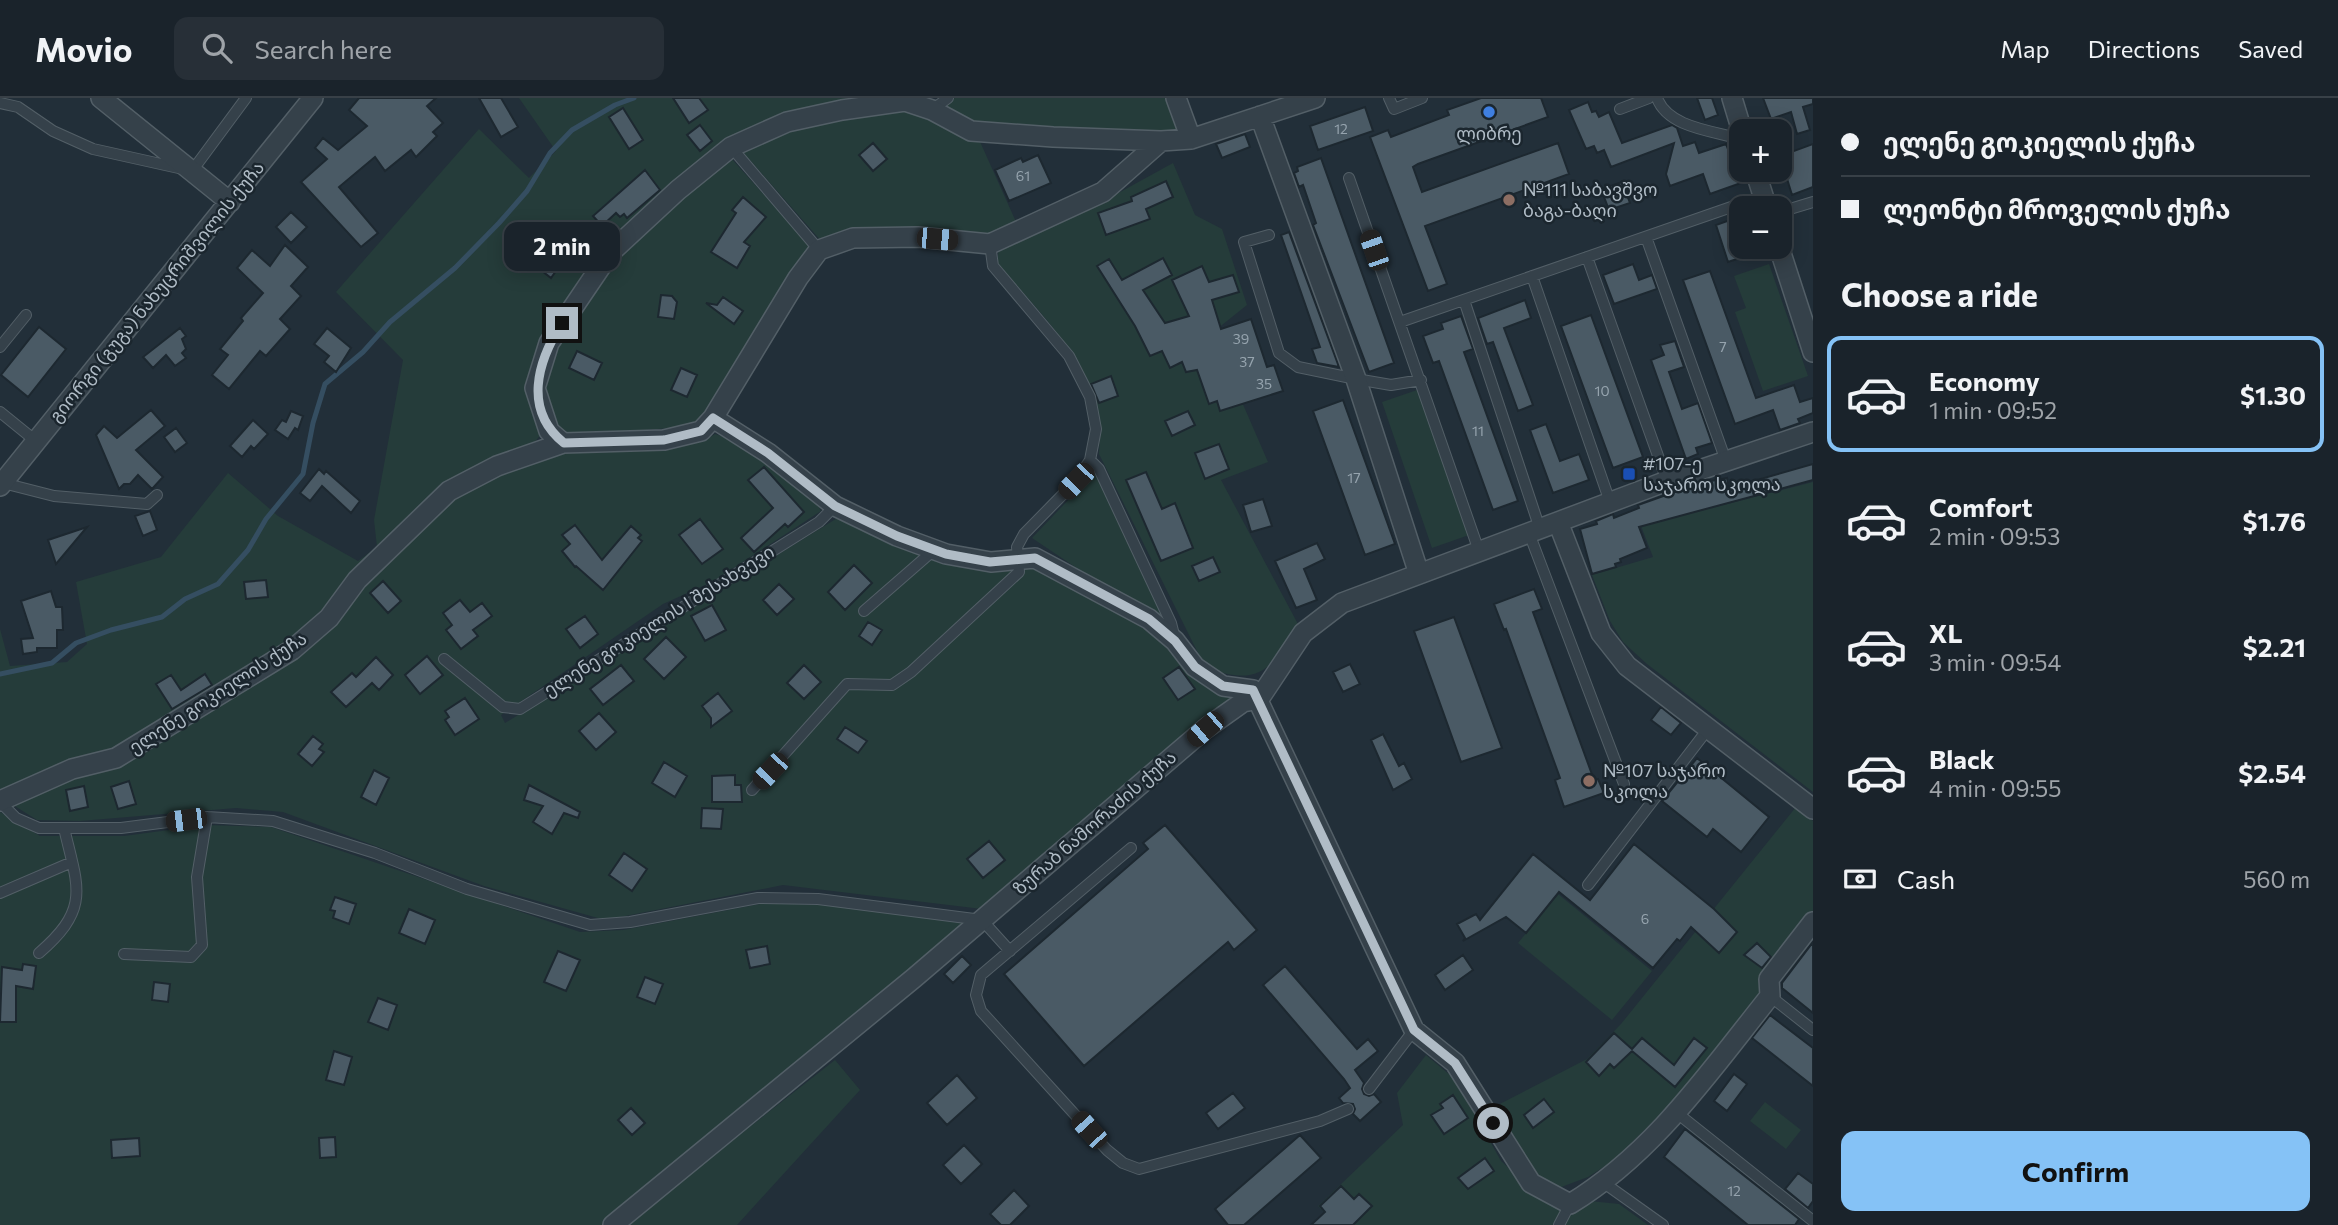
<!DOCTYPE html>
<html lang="en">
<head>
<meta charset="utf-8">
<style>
  body { margin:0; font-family:Commissioner,"Noto Sans Georgian",sans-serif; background:#272f37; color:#f1f3f6; height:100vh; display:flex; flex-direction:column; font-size:26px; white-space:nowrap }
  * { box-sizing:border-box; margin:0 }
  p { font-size:23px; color:#9fa4a9 }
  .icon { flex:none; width:38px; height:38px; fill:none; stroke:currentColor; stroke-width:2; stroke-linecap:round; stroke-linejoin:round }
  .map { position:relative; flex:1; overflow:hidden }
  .side { display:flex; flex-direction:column; background:#1a232b; width:525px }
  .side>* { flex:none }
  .guide { display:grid; align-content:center; height:154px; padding:0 28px; background:#1a232b }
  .tools { position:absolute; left:1729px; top:21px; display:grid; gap:14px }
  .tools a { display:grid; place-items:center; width:63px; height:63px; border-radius:14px; background:#1a232b; box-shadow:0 4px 18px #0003,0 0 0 2px #384047; font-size:35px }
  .end { position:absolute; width:32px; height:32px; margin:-16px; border:9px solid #b0bcc6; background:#111; box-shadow:0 0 0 4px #111 }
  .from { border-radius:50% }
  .bubble { position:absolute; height:49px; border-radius:14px; background:#1a232b; box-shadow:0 4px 18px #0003,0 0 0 2px #384047; font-size:23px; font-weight:700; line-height:49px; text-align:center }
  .car { position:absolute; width:21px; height:42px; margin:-21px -10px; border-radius:9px; box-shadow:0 0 5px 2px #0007; background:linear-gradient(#222 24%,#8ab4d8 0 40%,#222 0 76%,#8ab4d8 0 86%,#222 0) }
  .guide b { display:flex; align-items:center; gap:24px; height:66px; font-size:26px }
  .guide b+b { border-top:2px solid #384047 }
  .guide i { width:18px; height:18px; background:#f1f3f6 }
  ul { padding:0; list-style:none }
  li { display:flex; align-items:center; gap:21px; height:116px; margin:0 14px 10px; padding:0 14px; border:4px solid transparent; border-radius:14px }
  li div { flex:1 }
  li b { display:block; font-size:26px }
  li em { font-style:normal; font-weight:700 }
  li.on { border-color:#85c2f6 }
  li>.icon { width:63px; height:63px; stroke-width:1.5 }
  h2 { padding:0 28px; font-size:32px; line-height:84px }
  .pay { display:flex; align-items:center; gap:18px; height:77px; padding:0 28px; font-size:26px }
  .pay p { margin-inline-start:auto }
  .button { display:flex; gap:14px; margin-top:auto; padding:14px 28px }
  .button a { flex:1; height:80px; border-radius:14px; background:#85c2f6; color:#111; font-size:28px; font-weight:700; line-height:80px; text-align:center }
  header { display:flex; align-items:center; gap:42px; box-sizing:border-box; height:98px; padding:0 35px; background:#1a232b; border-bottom:2px solid #384047 }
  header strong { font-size:33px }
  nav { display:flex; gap:38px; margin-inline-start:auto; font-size:24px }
  .search { width:490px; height:63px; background:#272f37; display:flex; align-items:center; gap:18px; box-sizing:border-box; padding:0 24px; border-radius:14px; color:#9fa4a9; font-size:26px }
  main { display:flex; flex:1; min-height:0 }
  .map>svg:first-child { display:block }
  .green { fill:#253c3a }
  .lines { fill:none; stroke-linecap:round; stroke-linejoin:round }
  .stream { stroke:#354e61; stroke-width:5 }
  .building { fill:#4a5a65; stroke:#1d2830; stroke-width:2 }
  .lane-casing { stroke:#535f67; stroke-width:12 }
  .street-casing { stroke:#535f67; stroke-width:22 }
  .lane { stroke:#35414a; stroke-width:10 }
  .street { stroke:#35414a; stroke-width:19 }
  .route { stroke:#b0bcc6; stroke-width:9 }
  .shop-dot { fill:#3f7fe0; stroke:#1b262e; stroke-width:2.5 }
  .education-dot { fill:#8d6e63; stroke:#1b262e; stroke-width:2.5 }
  .transit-dot { fill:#1a4fb4; stroke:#1b262e; stroke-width:2.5 }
  .labels { text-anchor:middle; stroke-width:5; stroke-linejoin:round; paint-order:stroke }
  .number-label { font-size:14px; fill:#96a4ae }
  .poi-label { font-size:18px; fill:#b0bcc6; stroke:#1b262e; text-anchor:start }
  .street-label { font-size:18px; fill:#b0bcc6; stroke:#1b262e }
</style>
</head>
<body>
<header>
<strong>Movio</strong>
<div class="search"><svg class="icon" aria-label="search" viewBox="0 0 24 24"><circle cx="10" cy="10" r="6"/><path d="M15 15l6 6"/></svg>Search here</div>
<nav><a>Map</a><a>Directions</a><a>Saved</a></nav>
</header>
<main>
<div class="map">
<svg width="1813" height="1127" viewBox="0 0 1813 1127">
  <rect width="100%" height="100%" fill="#222f39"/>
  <path class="green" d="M519 0H872L730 41 558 216 536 254 527 291 541 336 534 345 444 388 353 475 294 545 114 655 0 695V531L10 568 67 564 87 546 76 484 161 459 228 375 278 418 358 463 377 449 374 422 403 262 336 194 479 31 529 80 556 53Z
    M955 0H1172L1183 36 978 30 945 16 946 6Z
    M900 13 937 20 977 37 1017 126 984 137 822 144 741 52 828 17Z
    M730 59 812 150 698 328 591 336 567 334 553 324 540 288 553 247 620 154Z
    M1173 65 1195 117 1222 131 1247 207 1212 235 1268 364 1221 382 1299 528C1270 571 1260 590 1205 569L1099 356C1106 274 1045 222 997 165L999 149 1104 103Z
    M1769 166 1808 278 1763 293 1735 214 1746 210 1734 178Z
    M1420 291 1469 437 1432 450 1382 304Z
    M715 336 740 344 815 402 821 413 712 484 663 506 501 617 505 625 839 419 1014 469 1008 480 1024 470 1040 471 1156 535 1194 579 1232 600 982 811 783 787 605 822 484 788 283 714 236 710 80 723 37 722 10 705 299 558 366 479 454 395 549 355 602 351 665 350 704 343Z
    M1096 373 1164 521 1120 499 1032 440Z
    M1813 384V694L1647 566 1623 544 1610 523 1592 477 1653 459 1641 428Z
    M1796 709 1813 723V828L1673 1004 1613 1063 1588 1079 1556 1091 1530 1074 1492 1010 1587 961 1621 926Z
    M0 714 40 738H124L206 727 271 729 580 834 623 832 765 805 824 807 969 825 602 1127H0Z
    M1558 796 1652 873 1612 922 1518 845Z
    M1426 957 1456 982 1501 1063 1546 1104 1590 1103 1619 1106 1648 1127H1335L1318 1108 1403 1027 1397 995Z
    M835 962 860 992 737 1127H625Z
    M1765 1004 1801 1032 1786 1051 1750 1023Z"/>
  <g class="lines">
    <path class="stream" d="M0 576 52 565 76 545 111 532 162 519 185 501 218 486 248 452 266 421 303 376 313 325 325 286 363 254 390 224 455 170 499 125 527 93 550 55 572 32 615 7 634 0"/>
  </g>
  <path class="building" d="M359 0H436L427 8 443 25 433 34 437 38 416 59 411 52 385 73 375 59 339 89 378 135 361 149 301 84 327 61 315 50 323 40 338 52 367 28 349 12Z
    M479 0H501L518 29 501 39Z
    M673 0H699L708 12 689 25Z
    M1481 0H1541L1548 19 1418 66 1413 69 1422 94 1558 45 1569 76 1425 128 1447 186 1428 193 1370 39 1388 32 1391 39 1449 17 1447 12Z
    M1697 0H1712L1718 17 1705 22Z
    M1763 0H1813V6L1803 9 1810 32 1797 36 1791 14 1771 21Z
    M1588 4 1592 14 1596 13 1599 19 1609 14 1622 45 1672 27 1677 30 1683 48 1695 44 1699 55 1726 46 1741 85 1710 96 1703 76 1670 88 1666 76 1674 45 1611 69 1604 52 1597 55 1594 48 1586 51 1569 12Z
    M1365 9 1373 33 1318 52 1310 28Z
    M623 10 643 42 629 51 609 19Z
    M700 27 712 43 700 53 687 37Z
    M1245 36 1250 49 1222 60 1216 46Z
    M873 45 887 61 873 73 859 57Z
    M1813 46V89L1792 97 1780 58Z
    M1038 57 1051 85 1009 103 995 72 1021 60 1023 64Z
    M1321 60 1394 265 1369 274 1313 127 1316 125 1303 87 1299 89 1294 75 1298 73 1297 69Z
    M645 72 660 92 627 120 624 116 620 119 616 115 602 128 593 118Z
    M1166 83 1173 99 1146 111 1150 121 1106 137 1098 115 1132 103 1131 99Z
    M1622 84 1630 105 1609 112 1601 91Z
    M743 99 766 119 744 144 750 148 737 170 711 154 736 115 732 112Z
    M291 114 307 129 291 145 276 129Z
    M1741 118V136L1733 139 1740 160 1728 164 1716 127Z
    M1289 134 1339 269 1317 265 1312 251 1320 249 1281 137Z
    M547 146 565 160 551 180 532 165Z
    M285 147 308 169 291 188 301 198 280 221 290 231 266 258 260 253 229 291 212 277 228 257 220 251 243 223 241 220 263 195 237 170 252 152 270 168Z
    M1163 160 1172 177 1143 192 1165 225 1189 218 1172 182 1202 168 1209 184 1233 177 1239 194 1212 202 1221 231 1251 221 1267 269 1274 267 1283 293 1220 313 1217 303 1209 306 1197 272 1186 274 1182 264 1170 270 1162 253 1150 258 1135 228 1097 168 1109 161 1122 182Z
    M1633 166 1639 182 1652 177 1657 191 1614 206 1603 177Z
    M1710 173 1756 300 1794 287 1800 304 1813 300V315L1798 321 1800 325 1780 332 1773 312 1735 326 1683 182Z
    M661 197 672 198 677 204 674 221 658 219Z
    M723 199 743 213 734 226 706 205 717 207Z
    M1525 202 1531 220 1504 230 1533 307 1518 313 1493 244 1487 246 1478 220Z
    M1591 217 1643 359 1613 370 1561 228Z
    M1461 218 1473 251 1464 254 1518 403 1493 412 1439 263 1433 265 1423 238 1443 231 1441 225Z
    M39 229 66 251 28 299 1 277Z
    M180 230 186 238 182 241 186 251 182 255 186 260 175 268 166 257 153 270 143 259Z
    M327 230 351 250 336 274 324 264 329 258 314 246Z
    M1675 243 1684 269 1669 274 1682 311 1698 305 1712 345 1696 350 1698 356 1686 361 1651 262 1664 257 1660 247Z
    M577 253 602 265 594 282 569 270Z
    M681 270 697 277 687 299 671 292Z
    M1111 278 1118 298 1099 305 1091 286Z
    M1343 302 1395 446 1365 457 1313 313Z
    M151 312 165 328 136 352 163 379 152 391 138 377 130 386H124L119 391 96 337 104 328 117 340Z
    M291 313 303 318 298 332 295 330 288 341 275 332 282 322 286 324Z
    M1188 313 1195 327 1172 338 1165 323Z
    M253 322 268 336 254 351 251 348 242 359 230 348Z
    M1546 326 1560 363 1579 356 1589 382 1553 395 1530 332Z
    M176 330 187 345 175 354 164 339Z
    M1219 346 1229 371 1205 381 1195 355Z
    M1813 366V382L1639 429 1647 450 1620 461 1621 464 1615 466 1616 469 1592 476 1580 431 1597 426 1596 423 1613 416 1614 420 1639 410 1638 407 1700 385 1727 380 1729 390Z
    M764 369 804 414 788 429 785 426 754 454 741 440 773 410 748 382Z
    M319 371 324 376 326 373 360 403 351 415 322 388 310 403 300 395Z
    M1146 374 1162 411 1175 405 1193 450 1161 463 1126 382Z
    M1263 401 1272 428 1251 434 1243 407Z
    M150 413 157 432 143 438 135 418Z
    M700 421 723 451 702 466 679 437Z
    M575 427 602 462 631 428 641 437 638 440 642 443 603 492 576 468 575 469 562 453 570 446 562 437Z
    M87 429 56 466 48 442Z
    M1317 445 1325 461 1304 471 1317 502 1296 510 1275 463Z
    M1213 459 1220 474 1199 483 1192 468Z
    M854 467 872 485 845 512 828 494Z
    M266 482 268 499 246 501 244 484Z
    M383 483 401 503 388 515 370 495Z
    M779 486 794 501 777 517 763 502Z
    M1534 491 1542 511 1533 514 1594 682 1598 681 1604 695 1564 709 1555 682 1560 680 1506 531 1504 532 1494 506Z
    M51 493 56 509H62L63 532H57V550H37V554L23 556 21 541 33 540 21 503Z
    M460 502 470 514 482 505 492 518 473 532 478 538 461 551 446 532 452 527 443 515Z
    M712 507 726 532 705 543 691 518Z
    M585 518 598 536 580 550 566 531Z
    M1454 519 1502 650 1461 664 1414 533Z
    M868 524 882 532 872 547 859 538Z
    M666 539 686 559 664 581 644 561Z
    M427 558 443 577 420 596 405 577Z
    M376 559 393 577 379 592 372 585 346 609 331 594 352 575 356 579Z
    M1350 566 1360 586 1343 594 1333 574Z
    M621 567 634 583 603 607 590 591Z
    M804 567 821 584 804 601 787 585Z
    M1179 569 1195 591 1178 602 1163 580Z
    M205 576 212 587 172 611 156 586 171 577 181 592Z
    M718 595 732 613 711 629V620L702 608Z
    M465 600 479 621 455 637 445 622 449 619 445 613Z
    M1661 609 1681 625 1671 637 1651 622Z
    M599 615 616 634 596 652 579 633Z
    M845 629 867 643 858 655 837 641Z
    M1383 636 1399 668 1404 665 1412 681 1393 692 1371 642Z
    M313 638 323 646 319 651 324 654 312 668 298 656Z
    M1697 660 1769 719 1741 754 1713 731 1707 739 1662 703Z
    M664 664 687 678 675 699 652 685Z
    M374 672 389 680 376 707 361 699Z
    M735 677V687H741L742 704H712V678Z
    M129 683 136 706 118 711 111 689Z
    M529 687 580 714 578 720 564 715 552 736 533 724 543 708 524 702Z
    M84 688 88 709 70 713 66 692Z
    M702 710 723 711 721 731 701 730Z
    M1165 727 1257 832 1234 852 1228 844 1084 968 1004 876 1148 751 1143 745Z
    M989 743 1005 762 983 780 967 761Z
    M1634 746 1714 811 1737 834 1719 855 1691 829 1680 843 1677 841 1653 870 1559 794 1526 835 1506 819 1463 843 1465 840 1457 826 1476 816 1480 822 1533 756 1590 802Z
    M624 755 647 771 632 793 609 777Z
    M335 799 356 806 349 826 333 820 335 813 330 812Z
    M409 811 435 822 425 846 399 835Z
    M1813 844V915L1782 890V885Z
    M1757 845 1771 859 1762 870 1744 857Z
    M767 848 770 866 750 870 746 852Z
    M558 853 580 862 566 893 544 884Z
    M1463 857 1473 872 1445 892 1435 877Z
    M962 858 971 867 953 885 944 876Z
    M23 866 36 868 33 891 16 888V924H0L2 869 22 872Z
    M1285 868 1357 951 1368 941 1378 953 1355 972 1364 985 1362 991 1364 996 1369 998 1374 996 1381 1004 1360 1023 1353 1016 1355 1011 1353 1006 1343 1005 1339 1000 1350 990 1344 981 1263 887Z
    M645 879 663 886 655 906 637 899Z
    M154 884 170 886 168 904 152 902Z
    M378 900 397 907 388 932 368 924Z
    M1770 917 1813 950V988L1752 940Z
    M1614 935 1632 951 1642 940 1674 967 1694 940 1707 950 1675 989 1632 953 1614 970 1610 966 1599 978 1586 964Z
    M334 953 352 959 344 987 326 982Z
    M1734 976 1747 986 1727 1013 1714 1003Z
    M957 977 977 1000 947 1027 927 1005Z
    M1233 995 1245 1010 1218 1031 1206 1015Z
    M1453 997 1468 1020 1444 1036 1431 1017 1443 1010 1440 1006Z
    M1544 1001 1554 1014 1533 1030 1524 1017Z
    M631 1010 645 1025 632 1037 618 1022Z
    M1685 1031 1799 1121 1795 1127H1748L1664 1059Z
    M1300 1037 1321 1060 1244 1127H1228L1215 1111Z
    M335 1039 336 1059 320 1060 319 1040Z
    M139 1040 140 1058 112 1060 111 1042Z
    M964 1047 982 1066 961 1086 943 1067Z
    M1485 1060 1494 1073 1468 1091 1458 1080Z
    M1798 1075 1813 1086V1103L1808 1110 1785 1091Z
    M1341 1088 1354 1101 1359 1096 1372 1108 1353 1127H1311L1325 1114 1320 1108Z
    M1014 1092 1029 1108 1010 1127H1001L990 1116Z"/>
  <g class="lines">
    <defs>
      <path id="lane" d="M1389 0 1394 11 1422 0
        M1657 0C1668 30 1714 33 1741 41
        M0 5 18 9 53 33 93 51 192 73 246 0
        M1620 11 1649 0
        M932 12 948 0
        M731 49 819 152
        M1349 80 1479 453
        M1780 114 1813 104
        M1269 137 1244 144 1279 255 1298 269 1356 281 1391 287 1421 282
        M1646 139 1726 363
        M1587 159 1667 383
        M1532 178 1610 404
        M1464 202 1540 431
        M1400 224 1763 98
        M0 249 26 217
        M0 314 37 344
        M1090 362 1099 371 1171 525 1174 537
        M3 385 54 398 147 406 157 397
        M1529 435 1624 686
        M864 513 934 452
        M444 561 503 609 520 611 819 424 835 408
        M752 692 847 586 892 587 911 574 1019 474 1017 449 1024 436 1076 383 1090 362 1096 331 1090 299 1069 258 993 168 990 146
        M0 704 16 720 39 730H121L207 719 273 723 375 755 467 791 590 827 630 824 758 800 818 801 982 822 1010 853
        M1131 750 981 877 976 897 981 913 1107 1052 1123 1065 1139 1071 1320 1023 1348 1011
        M1588 787 1708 631
        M0 795 72 764
        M39 855C91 810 78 790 64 730
        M124 856 191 859 202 847 197 779 207 719
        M1770 898 1813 932
        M1369 991 1414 932
        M1677 1015 1813 1123
        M1604 1085 1663 1127
        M1559 1127 1570 1106"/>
      <path id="street" d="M101 0 230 104
        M1176 0 1191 41
        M1732 0 1742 33
        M1260 18 1356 281 1419 476
        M1755 72 1767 110
        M1779 149 1813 254
        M713 320 768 355 835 408 897 438 946 456 991 464 1035 460 1149 521 1175 543 1195 569 1223 588 1253 592 1414 932 1455 965 1531 1085 1570 1106C1654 1055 1710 973 1770 898L1769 881 1813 824
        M563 345 549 333 535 290 549 245 610 155 678 92 731 49 787 24 842 12 905 3 932 12 971 33 1053 39 1161 43 1191 41 1315 0
        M0 388 313 0
        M1558 424 1601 535 1627 568 1813 711
        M0 703 72 671 116 660 292 552 329 520 357 482 449 393 497 368 563 345 664 342 701 333 713 320 798 180 819 152 853 140 918 139 990 146 1103 94 1161 43
        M613 1127 914 880 1205 631 1243 604 1259 601 1303 535 1342 505 1667 383 1813 334"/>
    </defs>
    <use href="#lane" class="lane-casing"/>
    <use href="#street" class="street-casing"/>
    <use href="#lane" class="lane"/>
    <use href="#street" class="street"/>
  </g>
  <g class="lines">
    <path class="route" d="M562 225C537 264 523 312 564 345L664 342 701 333 713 320 768 355 835 408 897 438 946 456 990 464 1035 460 1149 521 1175 543 1195 569 1223 588 1253 592 1414 932 1455 965 1493 1025"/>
  </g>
  <circle class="shop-dot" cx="1489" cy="14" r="7"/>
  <g class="education-dot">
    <circle cx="1509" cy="102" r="7"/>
    <circle cx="1589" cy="683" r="7"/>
  </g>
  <rect class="transit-dot" x="1622" y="369" width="14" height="14" rx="3.5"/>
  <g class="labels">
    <g class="number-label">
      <text x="1341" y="36">12</text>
      <text x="1023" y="83">61</text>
      <text x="1241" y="246">39</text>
      <text x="1723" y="254">7</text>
      <text x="1247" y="269">37</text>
      <text x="1264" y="291">35</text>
      <text x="1602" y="298">10</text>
      <text x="1478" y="338">11</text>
      <text x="1354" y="385">17</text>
      <text x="1645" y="826">6</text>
      <text x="1734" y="1098">12</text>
    </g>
    <g class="poi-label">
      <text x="1489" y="42" text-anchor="middle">ლიბრე</text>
      <text x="1523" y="98">№111 საბავშვო<tspan x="1523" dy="21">ბაგა-ბაღი</tspan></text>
      <text x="1643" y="372">#107-ე<tspan x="1643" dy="21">საჯარო სკოლა</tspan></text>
      <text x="1603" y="679">№107 საჯარო<tspan x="1603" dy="21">სკოლა</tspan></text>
    </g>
    <g class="street-label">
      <text transform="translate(157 194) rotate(-51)" y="6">გიორგი (გუგა) ნახუცრიშვილის ქუჩა</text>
      <text transform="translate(659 523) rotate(-32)" y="6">ელენე გოკიელის I შესახვევი</text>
      <text transform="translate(218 595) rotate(-33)" y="6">ელენე გოკიელის ქუჩა</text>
      <text transform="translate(1095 725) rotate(-41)" y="6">ზურაბ ნამორაძის ქუჩა</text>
    </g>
  </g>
</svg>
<div class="tools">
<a>+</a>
<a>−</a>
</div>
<i class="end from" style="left:1493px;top:1025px"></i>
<i class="end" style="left:562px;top:225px"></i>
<div class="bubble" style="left:504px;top:124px;width:116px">2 min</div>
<i class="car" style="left:937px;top:141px;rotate:95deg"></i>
<i class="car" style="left:1374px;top:152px;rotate:341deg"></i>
<i class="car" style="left:1076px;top:383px;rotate:224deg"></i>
<i class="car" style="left:1205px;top:631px;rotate:229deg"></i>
<i class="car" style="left:770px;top:673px;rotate:223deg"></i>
<i class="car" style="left:186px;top:722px;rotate:263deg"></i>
<i class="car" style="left:1089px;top:1032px;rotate:318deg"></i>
</div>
<section class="side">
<div class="guide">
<b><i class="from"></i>ელენე გოკიელის ქუჩა</b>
<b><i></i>ლეონტი მროველის ქუჩა</b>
</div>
<h2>Choose a ride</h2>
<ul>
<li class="on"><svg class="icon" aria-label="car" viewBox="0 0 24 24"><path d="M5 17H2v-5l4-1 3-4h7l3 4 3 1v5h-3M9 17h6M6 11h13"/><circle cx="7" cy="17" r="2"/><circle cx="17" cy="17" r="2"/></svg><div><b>Economy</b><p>1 min · 09:52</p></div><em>$1.30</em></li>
<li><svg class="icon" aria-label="car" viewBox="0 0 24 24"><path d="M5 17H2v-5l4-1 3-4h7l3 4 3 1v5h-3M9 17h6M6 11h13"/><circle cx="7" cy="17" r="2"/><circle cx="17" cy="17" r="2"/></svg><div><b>Comfort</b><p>2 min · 09:53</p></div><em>$1.76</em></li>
<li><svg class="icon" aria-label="car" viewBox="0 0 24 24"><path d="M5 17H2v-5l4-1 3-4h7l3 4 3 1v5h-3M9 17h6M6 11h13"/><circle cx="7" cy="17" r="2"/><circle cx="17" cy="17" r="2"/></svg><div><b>XL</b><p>3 min · 09:54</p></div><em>$2.21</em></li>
<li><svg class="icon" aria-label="car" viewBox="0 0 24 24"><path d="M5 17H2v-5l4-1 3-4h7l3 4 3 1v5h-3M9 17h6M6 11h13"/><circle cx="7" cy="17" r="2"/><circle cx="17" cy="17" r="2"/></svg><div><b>Black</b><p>4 min · 09:55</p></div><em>$2.54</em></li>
</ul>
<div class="pay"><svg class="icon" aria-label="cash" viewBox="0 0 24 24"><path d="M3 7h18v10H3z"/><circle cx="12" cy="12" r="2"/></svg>Cash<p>560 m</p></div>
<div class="button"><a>Confirm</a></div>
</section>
</main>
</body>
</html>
